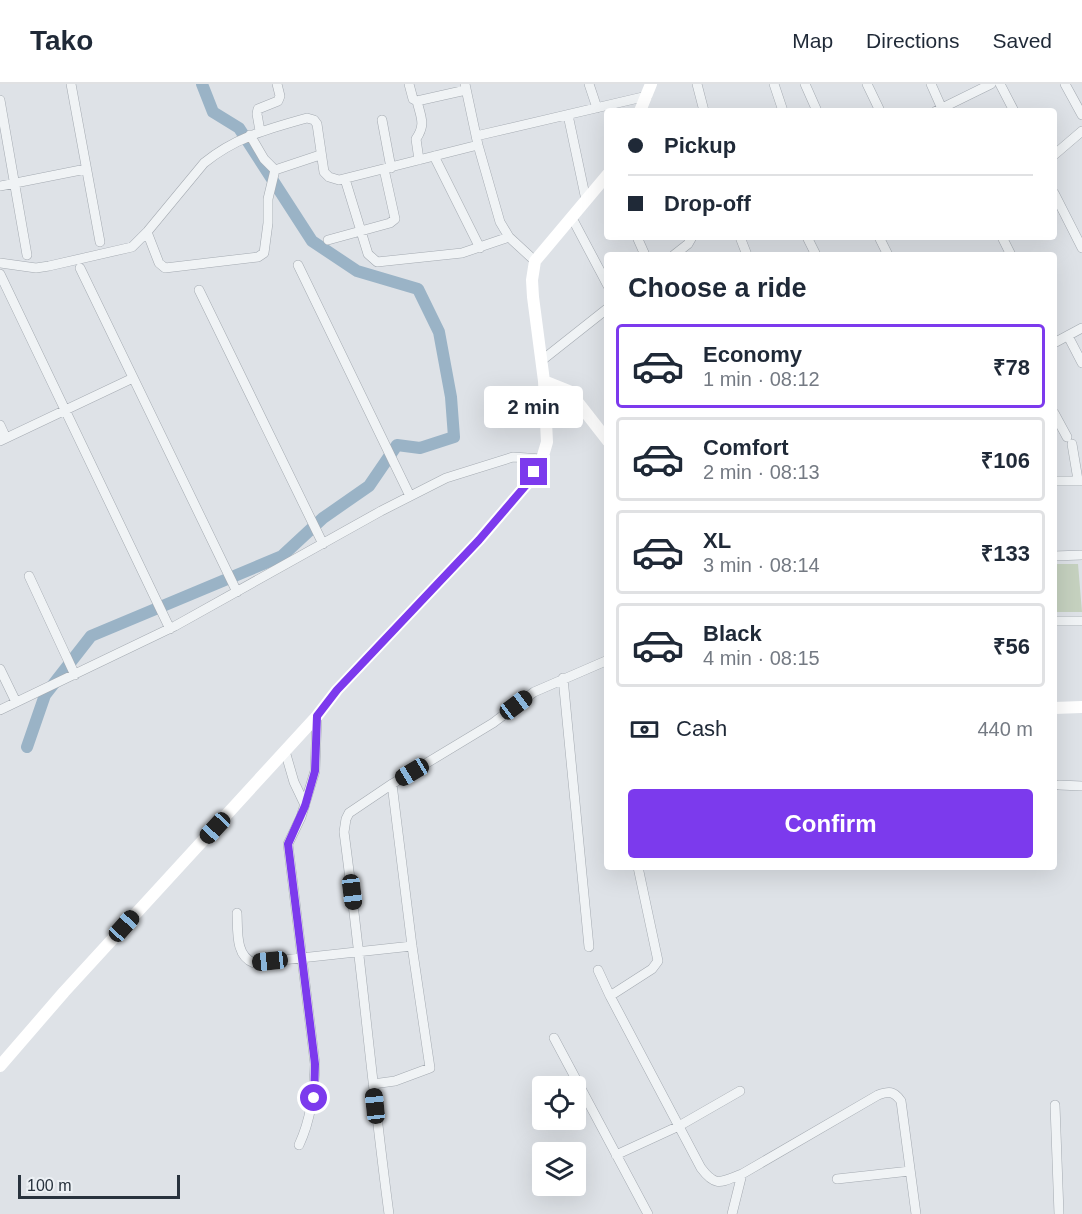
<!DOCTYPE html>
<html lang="en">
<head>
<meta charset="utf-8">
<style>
  body { margin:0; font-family:Helvetica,sans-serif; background:#f2f2f3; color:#1f2937; height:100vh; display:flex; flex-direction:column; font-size:22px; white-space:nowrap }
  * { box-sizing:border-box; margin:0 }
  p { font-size:20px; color:#747a83 }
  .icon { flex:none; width:33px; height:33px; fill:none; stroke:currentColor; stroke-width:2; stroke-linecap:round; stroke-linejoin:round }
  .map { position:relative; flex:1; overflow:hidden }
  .details { position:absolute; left:604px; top:168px; width:453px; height:618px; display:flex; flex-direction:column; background:#fff; border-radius:6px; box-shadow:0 6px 24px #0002 }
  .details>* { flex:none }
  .hud { position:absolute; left:604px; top:24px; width:453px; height:132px; border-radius:6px; box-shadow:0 6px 24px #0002; display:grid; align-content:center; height:132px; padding:0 24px; background:#fff }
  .controls { position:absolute; left:532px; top:992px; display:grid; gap:12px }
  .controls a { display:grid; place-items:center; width:54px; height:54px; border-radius:6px; background:#fff; box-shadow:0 6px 24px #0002; font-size:30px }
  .scale { position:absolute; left:18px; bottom:15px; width:162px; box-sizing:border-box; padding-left:6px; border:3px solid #28323d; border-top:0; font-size:16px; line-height:21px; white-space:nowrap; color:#28323d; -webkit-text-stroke:4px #edf1f5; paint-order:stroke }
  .end { position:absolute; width:27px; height:27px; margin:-14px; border:8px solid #7c3aed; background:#fff; box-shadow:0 0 0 3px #fff }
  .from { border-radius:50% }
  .bubble { position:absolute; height:42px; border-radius:6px; background:#fff; box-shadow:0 6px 24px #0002; font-size:20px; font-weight:700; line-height:42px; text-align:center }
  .car { position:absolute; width:18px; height:36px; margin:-18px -9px; border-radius:8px; box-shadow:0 0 4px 2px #0007; background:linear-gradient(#222 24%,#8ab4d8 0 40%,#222 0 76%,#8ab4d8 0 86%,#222 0) }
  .hud b { display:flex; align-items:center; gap:21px; height:57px; font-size:22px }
  .hud b+b { border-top:2px solid #e0e1e3 }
  .hud i { width:15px; height:15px; background:#1f2937 }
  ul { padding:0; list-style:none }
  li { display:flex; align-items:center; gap:18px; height:84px; margin:0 12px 9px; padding:0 12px; border:3px solid #e0e1e3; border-radius:6px }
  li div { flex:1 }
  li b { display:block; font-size:22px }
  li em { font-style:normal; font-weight:700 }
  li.on { border-color:#7c3aed }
  li>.icon { width:54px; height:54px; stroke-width:1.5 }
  h2 { padding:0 24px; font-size:27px; line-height:72px }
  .pay { display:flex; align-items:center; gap:15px; height:66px; padding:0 24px; font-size:22px }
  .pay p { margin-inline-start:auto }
  .cta { display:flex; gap:12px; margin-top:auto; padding:12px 24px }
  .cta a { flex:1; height:69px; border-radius:6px; background:#7c3aed; color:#fff; font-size:24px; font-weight:700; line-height:69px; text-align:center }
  header { display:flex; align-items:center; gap:36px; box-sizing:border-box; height:84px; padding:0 30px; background:#fff; border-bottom:2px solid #e0e1e3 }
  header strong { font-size:28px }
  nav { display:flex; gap:33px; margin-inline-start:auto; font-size:21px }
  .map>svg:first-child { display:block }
  .green { fill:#c5d1bf }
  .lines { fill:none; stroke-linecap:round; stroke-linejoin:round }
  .canal { stroke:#9ab3c6; stroke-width:12 }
  .street-casing { stroke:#a4aab1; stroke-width:10 }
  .street { stroke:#f0f3f5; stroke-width:9 }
  .secondary { stroke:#fff; stroke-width:12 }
  .route { stroke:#7c3aed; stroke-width:8 }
</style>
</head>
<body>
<header>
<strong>Tako</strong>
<nav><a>Map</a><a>Directions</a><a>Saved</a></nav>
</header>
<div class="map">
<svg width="1082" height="1130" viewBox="0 0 1082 1130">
  <rect width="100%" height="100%" fill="#dee2e7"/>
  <path class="green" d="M1055 480H1078L1082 528H1055Z"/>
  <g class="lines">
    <path class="canal" d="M27 663 45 611 91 552 282 472 323 434 369 402 397 361 420 364 454 353 451 313 439 248 418 205 357 187 312 157 239 44 213 28 202 0"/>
    <defs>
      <path id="street" d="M71 0 100 158
        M409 0 413 15 417 17 466 6
        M465 0 478 61 500 138 509 153 535 177
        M589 0 597 24
        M697 0 704 27
        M774 0 783 27
        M805 0 817 27
        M867 0 880 27
        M931 0 943 27
        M1000 0 1014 27
        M1065 0 1082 31
        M0 16 27 171
        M417 17C421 34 426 40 416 55L419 76
        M936 27 991 0
        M568 31 586 116
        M382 36 391 84
        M260 47 257 30 258 25 278 17 280 12 277 0
        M476 52 647 12
        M1054 71 1082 47
        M434 72 480 164
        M275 86 320 71
        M345 95 368 170 377 178 462 169 509 153
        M0 102 86 85
        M1054 109 1082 164
        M572 134 608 202
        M147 148 159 179 165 184 258 173 264 169 268 139V115L275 86 264 75 250 51
        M637 153 645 171
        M740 153 747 171
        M807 153 816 171
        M879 153 888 171
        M1002 153 1011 171
        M328 156 390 139 395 135 384 85
        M674 171 688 160 692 153
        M0 179 36 184 49 182 132 163 147 148 204 79C236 53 268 45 307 34L314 36 317 40 324 88 329 93 339 96 478 61
        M298 181 410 412
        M80 184 237 508
        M0 190 170 545
        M199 206 323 460
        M1068 252 1082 279
        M1054 259 1082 244
        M541 277 608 224
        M1054 329 1067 353
        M0 341 6 354
        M0 357 133 294
        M1072 360 1078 396
        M1054 397H1082
        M1054 472 1082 471
        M29 492 75 591
        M1054 537H1082
        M0 585 16 618
        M563 594 589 863
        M0 626 175 542 381 427 446 394 513 373 542 375
        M285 667 294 698 305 721
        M1059 701 1082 702
        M638 783 658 877 652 885 610 912 701 1084C716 1104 721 1098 742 1090L878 1011C889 1007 894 1007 901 1017L916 1130
        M237 829C238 847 235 872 254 879L412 862
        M598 886 610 912
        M554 954 648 1130
        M373 1000 395 997 430 984 412 862 392 700
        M1055 1021 1059 1130
        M299 1061C311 1035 314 1009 315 980L288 760 301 733 315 687 317 632
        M616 1071 679 1042 740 1007
        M837 1095 910 1087
        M389 1130C372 1003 361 875 344 748L346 735 349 729 392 700 493 639 534 608 608 576
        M732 1130 742 1090"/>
    </defs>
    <use href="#street" class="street-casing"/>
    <use href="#street" class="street"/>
    <path class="secondary" d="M640 27 651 0
      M544 297 569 307 608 357
      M1054 624 1082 623
      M0 982 64 908 317 632 337 606 479 456 527 400 542 375 547 358 544 297 533 213 532 196 535 177 608 90"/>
  </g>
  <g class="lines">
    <path class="route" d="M314 1014 315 980 288 760 305 722 315 687 317 632 337 606 479 456 527 400 534 388"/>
  </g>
</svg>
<div class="controls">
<a><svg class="icon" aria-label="locate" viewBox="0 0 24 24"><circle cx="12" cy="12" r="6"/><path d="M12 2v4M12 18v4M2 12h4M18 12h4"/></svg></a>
<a><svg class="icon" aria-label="layers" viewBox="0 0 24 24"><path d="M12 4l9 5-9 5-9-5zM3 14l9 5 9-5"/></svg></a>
</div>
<div class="scale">100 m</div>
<i class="end from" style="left:314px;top:1014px"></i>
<i class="end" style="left:534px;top:388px"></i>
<div class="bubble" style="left:484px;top:302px;width:99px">2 min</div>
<i class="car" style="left:516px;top:621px;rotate:53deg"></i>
<i class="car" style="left:412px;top:688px;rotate:239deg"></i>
<i class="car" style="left:215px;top:744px;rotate:223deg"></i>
<i class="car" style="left:352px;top:808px;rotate:173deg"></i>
<i class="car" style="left:124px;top:842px;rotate:42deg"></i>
<i class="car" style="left:270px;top:877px;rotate:264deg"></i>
<i class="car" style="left:375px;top:1022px;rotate:354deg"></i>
<div class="hud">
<b><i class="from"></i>Pickup</b>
<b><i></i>Drop-off</b>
</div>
<section class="details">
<h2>Choose a ride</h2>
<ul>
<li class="on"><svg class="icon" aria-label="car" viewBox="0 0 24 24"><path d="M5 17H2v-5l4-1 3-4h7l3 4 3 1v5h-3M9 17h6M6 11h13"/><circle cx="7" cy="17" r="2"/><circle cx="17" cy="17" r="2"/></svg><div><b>Economy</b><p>1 min · 08:12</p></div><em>₹78</em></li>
<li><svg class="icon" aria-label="car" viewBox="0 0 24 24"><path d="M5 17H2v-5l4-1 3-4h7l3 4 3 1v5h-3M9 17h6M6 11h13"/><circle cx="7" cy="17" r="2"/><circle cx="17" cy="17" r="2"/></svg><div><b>Comfort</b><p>2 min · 08:13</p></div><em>₹106</em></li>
<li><svg class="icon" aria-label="car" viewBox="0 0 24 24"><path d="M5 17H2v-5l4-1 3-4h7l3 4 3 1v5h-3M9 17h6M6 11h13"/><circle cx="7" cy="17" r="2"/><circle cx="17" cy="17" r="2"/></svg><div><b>XL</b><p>3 min · 08:14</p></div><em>₹133</em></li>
<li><svg class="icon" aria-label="car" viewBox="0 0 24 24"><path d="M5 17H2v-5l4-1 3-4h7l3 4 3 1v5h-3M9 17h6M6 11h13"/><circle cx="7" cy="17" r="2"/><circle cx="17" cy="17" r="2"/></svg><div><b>Black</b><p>4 min · 08:15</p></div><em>₹56</em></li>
</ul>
<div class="pay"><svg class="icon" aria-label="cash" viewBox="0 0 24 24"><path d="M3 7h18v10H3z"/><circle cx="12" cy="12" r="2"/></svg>Cash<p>440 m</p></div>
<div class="cta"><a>Confirm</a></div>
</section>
</div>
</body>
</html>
